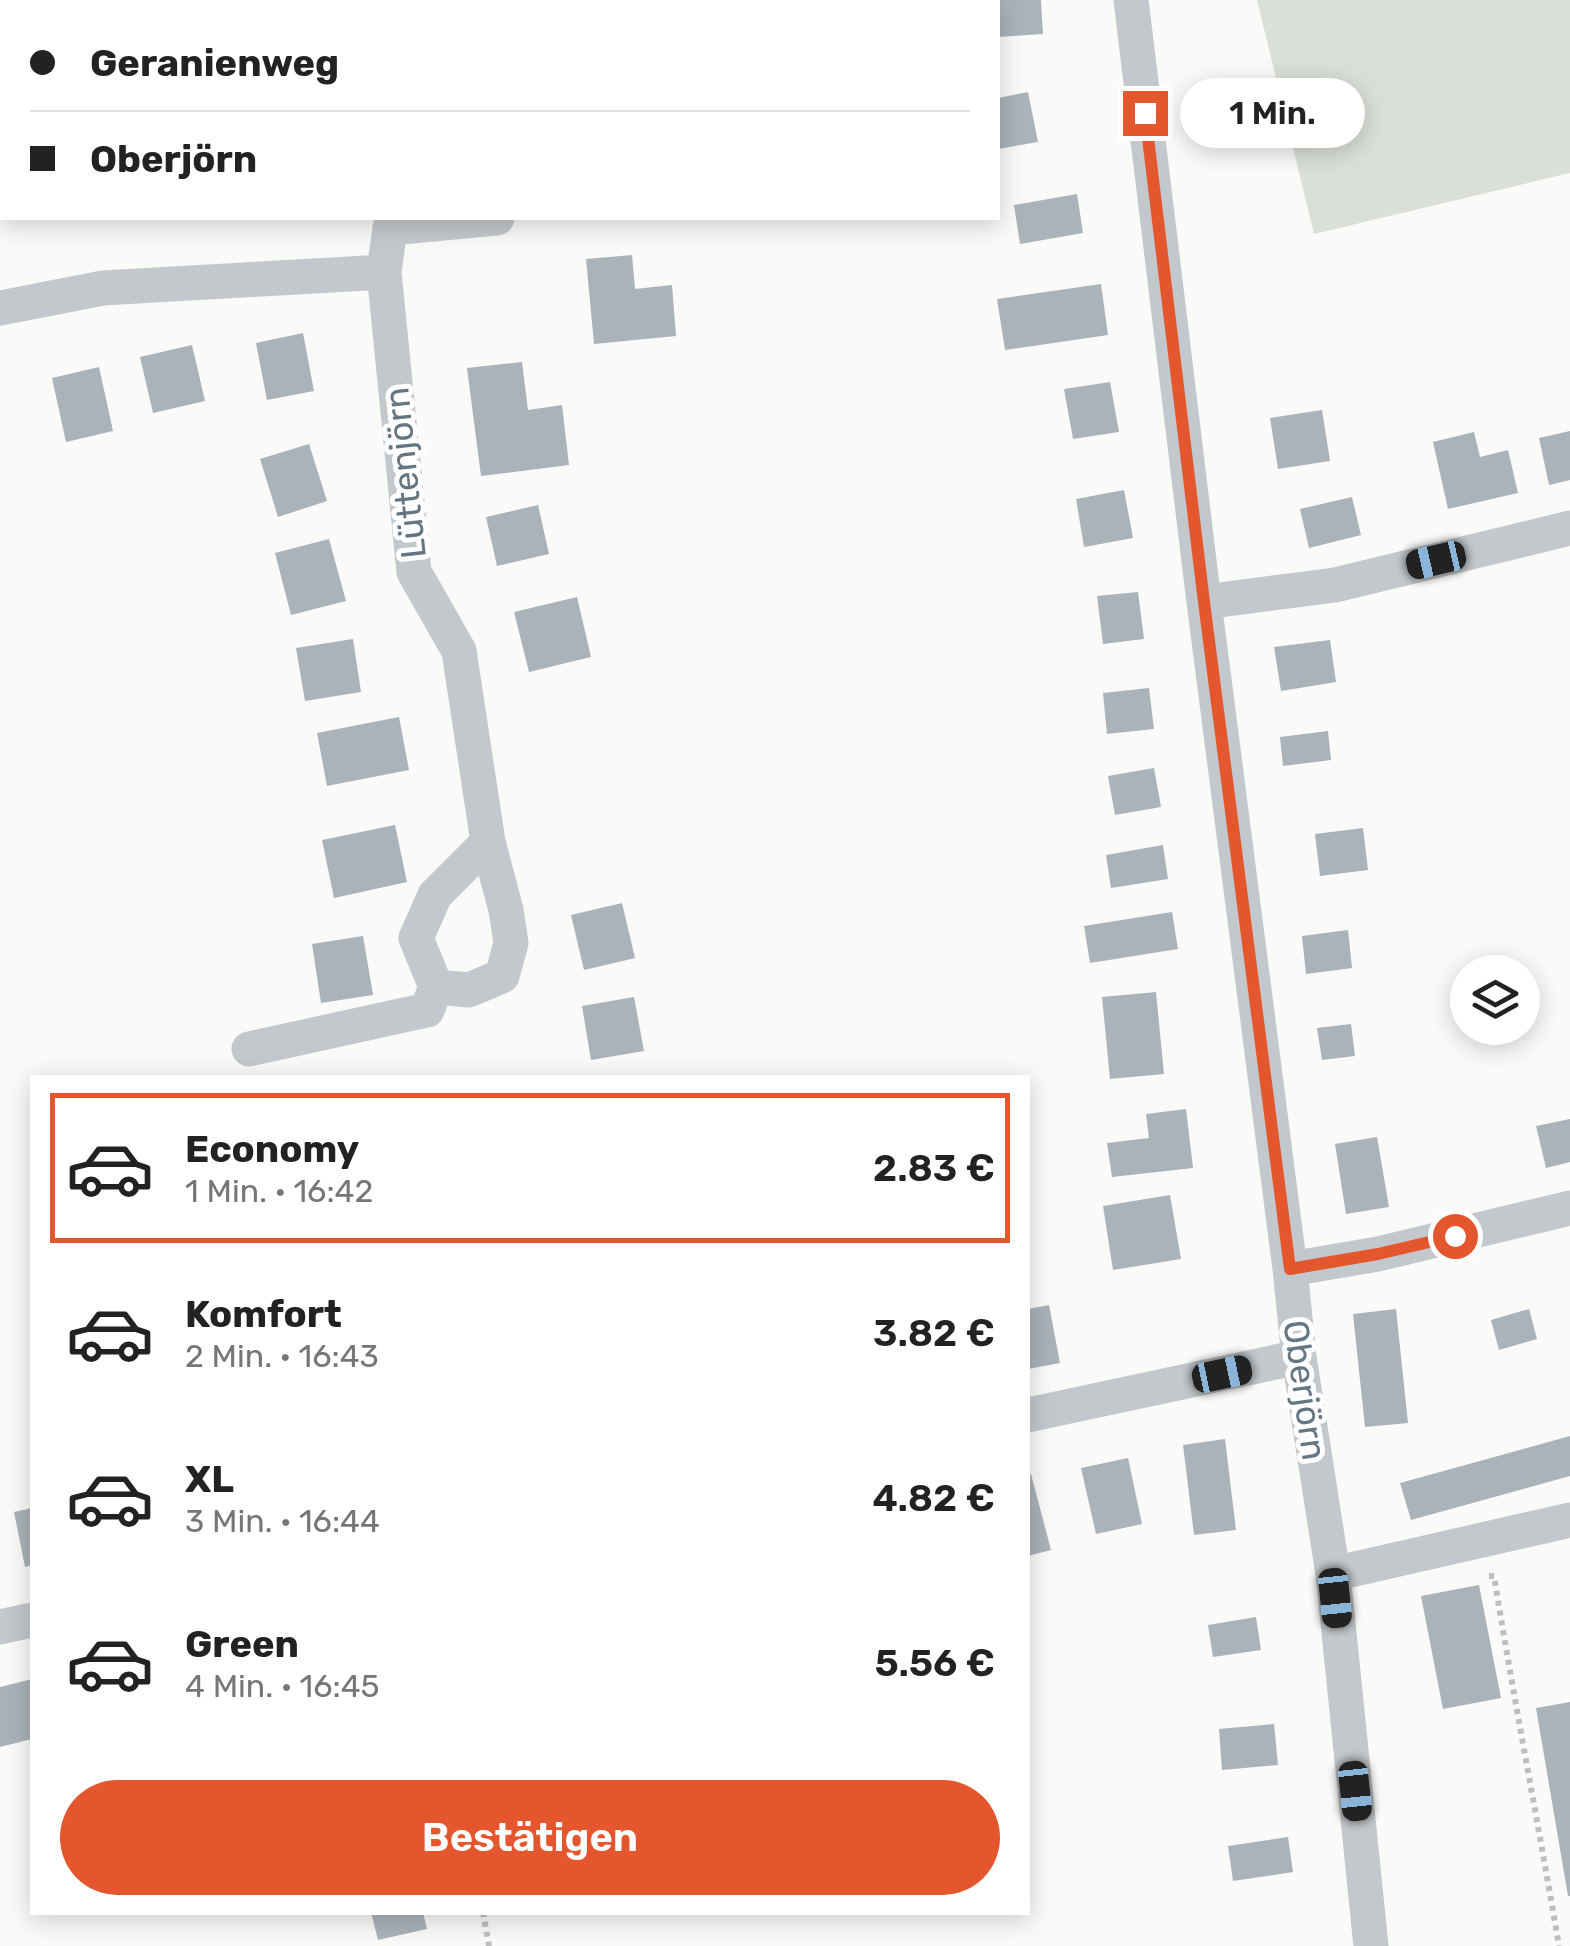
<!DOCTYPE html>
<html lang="de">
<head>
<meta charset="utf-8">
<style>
  body { margin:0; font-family:Rubik,sans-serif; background:#f6f6f6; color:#222; height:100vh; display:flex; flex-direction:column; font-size:38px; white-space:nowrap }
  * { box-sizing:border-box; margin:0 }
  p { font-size:32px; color:#767676 }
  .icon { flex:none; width:55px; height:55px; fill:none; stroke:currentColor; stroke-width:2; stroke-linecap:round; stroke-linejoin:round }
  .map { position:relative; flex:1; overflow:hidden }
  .sheet { position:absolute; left:30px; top:1075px; width:1000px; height:840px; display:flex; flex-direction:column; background:#fff; border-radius:0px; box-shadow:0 5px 25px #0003 }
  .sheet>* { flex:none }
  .banner { position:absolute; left:0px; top:0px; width:1000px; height:220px; box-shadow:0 5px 25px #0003; display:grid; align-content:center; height:220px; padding:0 30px; background:#fff }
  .tools { position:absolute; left:1450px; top:955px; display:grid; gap:20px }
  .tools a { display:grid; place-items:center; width:90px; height:90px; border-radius:50%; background:#fff; box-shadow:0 5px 25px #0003; font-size:50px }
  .end { position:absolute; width:45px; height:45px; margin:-22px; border:12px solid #e4572e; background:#fff; box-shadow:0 0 0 5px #fff }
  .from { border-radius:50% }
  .bubble { position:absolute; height:70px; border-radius:35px; background:#fff; box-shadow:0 5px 25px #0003; font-size:32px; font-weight:600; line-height:70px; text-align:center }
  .car { position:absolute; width:30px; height:60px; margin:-30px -15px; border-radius:12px; box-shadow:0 0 8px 2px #0007; background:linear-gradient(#222 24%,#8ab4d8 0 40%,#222 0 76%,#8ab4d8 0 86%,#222 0) }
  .banner b { display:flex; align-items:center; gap:35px; height:95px; font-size:38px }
  .banner b+b { border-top:2px solid #e0e0e0 }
  .banner i { width:25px; height:25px; background:#222 }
  ul { padding:18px 0 0; list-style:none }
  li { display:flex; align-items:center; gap:30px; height:150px; margin:0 20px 15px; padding:0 10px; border:5px solid transparent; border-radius:0px }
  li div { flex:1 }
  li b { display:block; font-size:38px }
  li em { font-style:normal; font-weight:600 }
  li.current { border-color:#e4572e }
  li>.icon { width:90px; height:90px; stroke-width:1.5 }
  .primary-button { display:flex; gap:20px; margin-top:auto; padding:20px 30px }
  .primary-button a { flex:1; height:115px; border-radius:60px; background:#e4572e; color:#fff; font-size:40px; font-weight:600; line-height:115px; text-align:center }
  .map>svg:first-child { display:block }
  .green { fill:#dadfd7 }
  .building { fill:#aab3b9 }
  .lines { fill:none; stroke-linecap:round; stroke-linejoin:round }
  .path { stroke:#bbbfc2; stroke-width:6; stroke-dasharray:5 5; stroke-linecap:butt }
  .minor { stroke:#c3c8cc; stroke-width:35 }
  .route { stroke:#e4572e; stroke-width:12 }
  .labels { text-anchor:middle; stroke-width:10; stroke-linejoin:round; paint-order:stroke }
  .street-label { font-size:35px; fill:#657683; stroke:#fff }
</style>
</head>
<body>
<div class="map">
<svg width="1570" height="1946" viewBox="0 0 1570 1946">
  <rect width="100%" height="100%" fill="#fafaf8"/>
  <path class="green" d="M1257 0H1570V173L1314 234Z"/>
  <path class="building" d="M997 0H1041L1043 34 998 37Z
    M1028 92 1038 142 998 149V98Z
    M1077 194 1083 233 1020 244 1014 205Z
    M632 255 635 289 672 285 676 336 594 344 586 259Z
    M1101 284 1108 335 1005 350 997 299Z
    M303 333 314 391 267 400 256 343Z
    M192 345 205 401 153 413 140 357Z
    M522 362 528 410 562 405 569 465 481 476 467 368Z
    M99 367 113 431 66 442 52 378Z
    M1110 382 1119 432 1073 439 1064 389Z
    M1322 410 1330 461 1278 469 1270 418Z
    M1570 431V480L1549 485 1539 438Z
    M1474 432 1480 457 1508 450 1518 493 1448 509 1433 442Z
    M309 444 327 501 278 517 260 459Z
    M1124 490 1133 538 1084 547 1076 499Z
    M1352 497 1361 535 1309 548 1300 509Z
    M538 505 549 554 497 566 486 517Z
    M329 539 346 601 291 615 275 553Z
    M1138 592 1144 639 1103 644 1097 596Z
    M577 597 591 657 529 672 514 612Z
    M353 639 361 692 305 701 296 648Z
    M1330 640 1336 682 1281 691 1274 647Z
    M1149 688 1154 729 1107 734 1103 693Z
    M399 717 409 770 327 786 317 733Z
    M1328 731 1331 760 1283 766 1280 737Z
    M1154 768 1161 807 1115 815 1108 776Z
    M395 825 407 882 334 898 322 840Z
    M1363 828 1368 870 1320 876 1315 834Z
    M1163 845 1168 879 1111 888 1106 855Z
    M622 903 635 958 584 970 571 915Z
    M1172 912 1178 949 1090 963 1084 926Z
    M1348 930 1352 968 1306 974 1302 936Z
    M363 936 373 995 321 1003 312 944Z
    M1156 992 1164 1074 1110 1079 1102 997Z
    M634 997 644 1051 591 1060 582 1006Z
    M1351 1024 1355 1056 1322 1060 1317 1028Z
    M1186 1109 1193 1168 1112 1177 1107 1143 1149 1138 1146 1114Z
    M1570 1119V1162L1546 1168 1536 1126Z
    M1377 1137 1389 1207 1346 1214 1335 1144Z
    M1170 1195 1181 1259 1113 1270 1103 1206Z
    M1049 1305 1060 1363 1028 1369V1309Z
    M1396 1309 1408 1423 1365 1427 1353 1314Z
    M1529 1309 1537 1339 1499 1350 1491 1320Z
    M1570 1436V1476L1411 1520 1400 1483Z
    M1225 1439 1236 1530 1194 1535 1183 1445Z
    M1128 1458 1142 1524 1096 1534 1081 1468Z
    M1031 1474 1051 1550 1028 1556V1475Z
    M32 1508V1565L25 1567 14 1512Z
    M1479 1585 1501 1698 1443 1709 1421 1596Z
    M1256 1617 1261 1650 1213 1657 1208 1625Z
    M32 1679V1739L0 1747V1687Z
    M1570 1702V1896H1568L1536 1708Z
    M1274 1724 1278 1765 1222 1770 1219 1729Z
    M1288 1837 1293 1872 1233 1881 1228 1846Z
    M371 1912H423L427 1929 378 1940Z"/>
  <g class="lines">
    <path class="path" d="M1489 1576H1494C1514 1700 1538 1822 1559 1946
      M483 1912 489 1946"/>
    <path class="minor" d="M1131 0 1204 602 1290 1269 1299 1357 1333 1574 1371 1946
      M0 308 103 288 384 272
      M1204 602 1335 585 1570 528
      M488 842 435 895 416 938 436 987 469 990 502 976 511 943 506 910 488 842 459 651 414 572 384 272 390 228 497 218
      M249 1049 427 1010 436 987
      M1290 1269 1378 1254 1570 1208
      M1028 1415 1299 1357
      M1333 1574 1570 1520
      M0 1627 32 1620"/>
  </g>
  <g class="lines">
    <path class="route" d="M1145 113 1204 602 1290 1269 1378 1254 1455 1236"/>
  </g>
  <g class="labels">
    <g class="street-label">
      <text transform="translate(405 473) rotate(-96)" y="12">Lüttenjörn</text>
      <text transform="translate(1305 1390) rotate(82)" y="12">Oberjörn</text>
    </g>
  </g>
</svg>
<div class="tools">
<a><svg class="icon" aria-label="layers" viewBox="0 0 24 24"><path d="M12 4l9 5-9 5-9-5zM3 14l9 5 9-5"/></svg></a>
</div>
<i class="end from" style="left:1455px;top:1236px"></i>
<i class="end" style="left:1145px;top:113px"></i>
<div class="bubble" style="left:1180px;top:78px;width:185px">1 Min.</div>
<i class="car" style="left:1436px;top:560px;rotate:257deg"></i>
<i class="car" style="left:1222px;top:1374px;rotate:78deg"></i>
<i class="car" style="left:1335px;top:1598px;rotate:174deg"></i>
<i class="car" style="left:1355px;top:1791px;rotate:174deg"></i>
<div class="banner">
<b><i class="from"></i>Geranienweg</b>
<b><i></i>Oberjörn</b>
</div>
<section class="sheet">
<ul>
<li class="current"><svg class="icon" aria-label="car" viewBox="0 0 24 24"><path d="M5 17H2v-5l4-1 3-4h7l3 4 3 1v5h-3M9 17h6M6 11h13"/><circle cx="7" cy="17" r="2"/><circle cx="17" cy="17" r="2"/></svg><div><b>Economy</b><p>1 Min. · 16:42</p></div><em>2.83 €</em></li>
<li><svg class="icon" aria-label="car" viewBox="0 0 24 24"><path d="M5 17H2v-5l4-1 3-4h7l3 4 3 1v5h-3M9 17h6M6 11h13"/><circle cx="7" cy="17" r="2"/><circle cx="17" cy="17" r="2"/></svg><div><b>Komfort</b><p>2 Min. · 16:43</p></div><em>3.82 €</em></li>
<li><svg class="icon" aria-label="car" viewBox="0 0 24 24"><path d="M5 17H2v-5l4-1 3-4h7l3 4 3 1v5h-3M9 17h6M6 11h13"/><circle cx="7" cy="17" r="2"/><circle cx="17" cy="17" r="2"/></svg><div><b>XL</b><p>3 Min. · 16:44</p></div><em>4.82 €</em></li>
<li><svg class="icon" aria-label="car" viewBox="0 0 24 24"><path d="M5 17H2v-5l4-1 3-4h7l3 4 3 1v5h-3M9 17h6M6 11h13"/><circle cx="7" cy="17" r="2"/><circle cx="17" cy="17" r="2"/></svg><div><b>Green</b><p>4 Min. · 16:45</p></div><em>5.56 €</em></li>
</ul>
<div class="primary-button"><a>Bestätigen</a></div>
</section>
</div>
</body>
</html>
